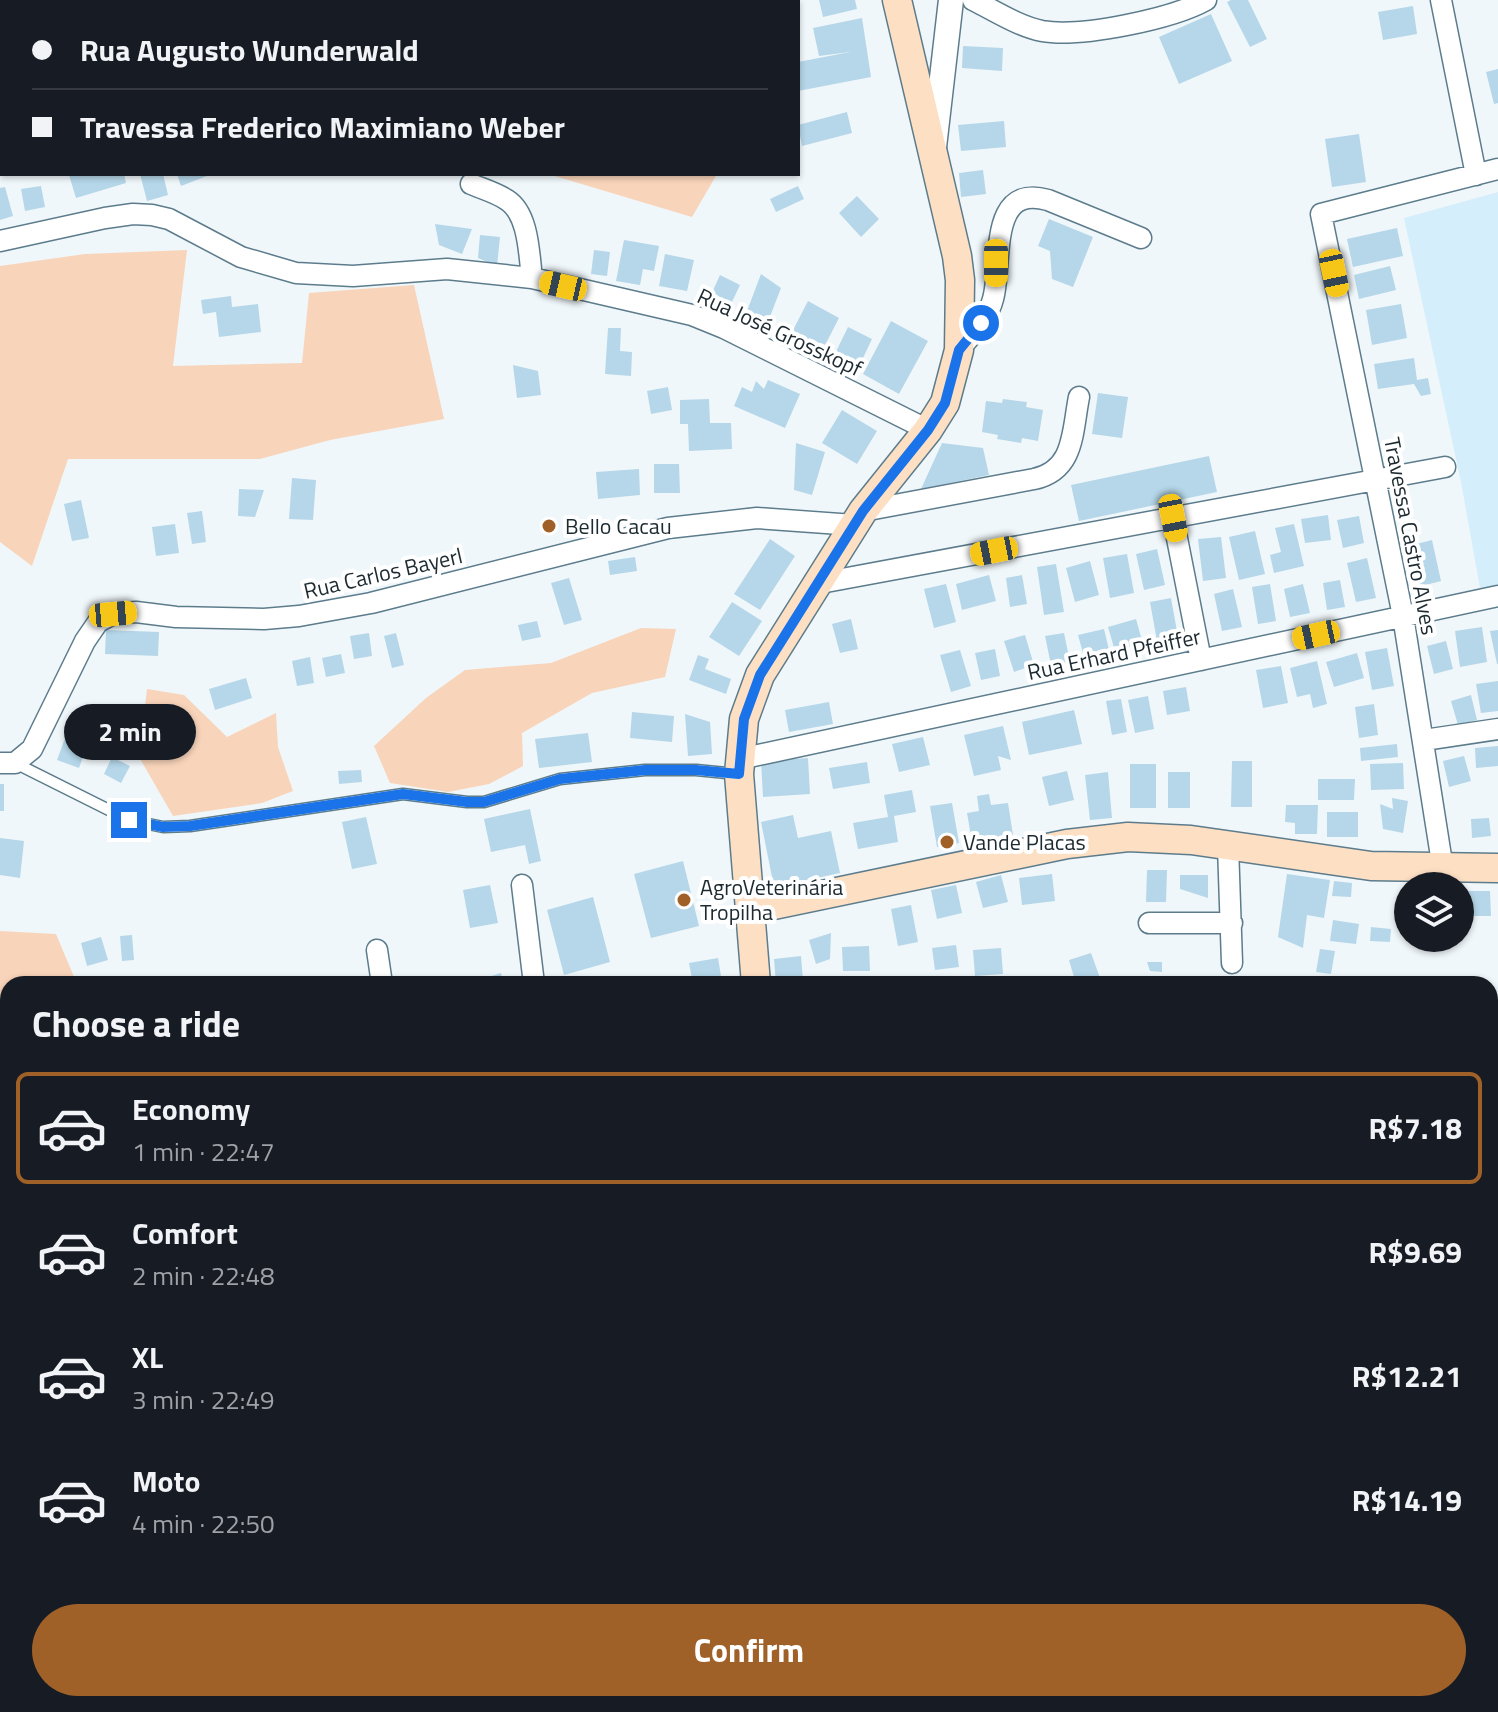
<!DOCTYPE html>
<html lang="en">
<head>
<meta charset="utf-8">
<style>
  body { margin:0; font-family:"Titillium Web",sans-serif; background:#20242c; color:#f1f3f6; height:100vh; display:flex; flex-direction:column; font-size:30px; white-space:nowrap }
  * { box-sizing:border-box; margin:0 }
  p { font-size:26px; color:#9ea1a6 }
  .icon { flex:none; width:44px; height:44px; fill:none; stroke:currentColor; stroke-width:2; stroke-linecap:round; stroke-linejoin:round }
  .map { position:relative; flex:1; overflow:hidden }
  .details { position:absolute; left:0px; top:976px; width:1498px; height:736px; display:flex; flex-direction:column; background:#171b24; border-radius:24px 24px 0 0; box-shadow:0 2px 6px #0004 }
  .details>* { flex:none }
  .hud { position:absolute; left:0px; top:0px; width:800px; height:176px; box-shadow:0 2px 6px #0004; display:grid; align-content:center; height:176px; padding:0 32px; background:#171b24 }
  .buttons { position:absolute; left:1394px; top:872px; display:grid; gap:16px }
  .buttons a { display:grid; place-items:center; width:80px; height:80px; border-radius:50%; background:#171b24; box-shadow:0 2px 6px #0004; font-size:40px }
  .end { position:absolute; width:36px; height:36px; margin:-18px; border:10px solid #1a73e8; background:#fff; box-shadow:0 0 0 4px #fff }
  .from { border-radius:50% }
  .bubble { position:absolute; height:56px; border-radius:28px; background:#171b24; box-shadow:0 2px 6px #0004; font-size:26px; font-weight:700; line-height:56px; text-align:center }
  .car { position:absolute; width:24px; height:48px; margin:-24px -12px; border-radius:10px; box-shadow:0 0 6px 2px #0007; background:linear-gradient(#f5c518 24%,#345 0 40%,#f5c518 0 76%,#345 0 86%,#f5c518 0) }
  .hud b { display:flex; align-items:center; gap:28px; height:76px; font-size:30px }
  .hud b+b { border-top:2px solid #363941 }
  .hud i { width:20px; height:20px; background:#f1f3f6 }
  ul { padding:0; list-style:none }
  li { display:flex; align-items:center; gap:24px; height:112px; margin:0 16px 12px; padding:0 16px; border:4px solid transparent; border-radius:12px }
  li div { flex:1 }
  li b { display:block; font-size:30px }
  li em { font-style:normal; font-weight:700 }
  li.current { border-color:#a06128 }
  li>.icon { width:72px; height:72px; stroke-width:1.5 }
  h2 { padding:0 32px; font-size:36px; line-height:96px }
  .primary-button { display:flex; gap:16px; margin-top:auto; padding:16px 32px }
  .primary-button a { flex:1; height:92px; border-radius:48px; background:#a06128; color:#fff; font-size:32px; font-weight:700; line-height:92px; text-align:center }
  .map>svg:first-child { display:block }
  .built { fill:#d5eefb }
  .green { fill:#f8d4ba }
  .building { fill:#b5d7e9 }
  .lines { fill:none; stroke-linecap:round; stroke-linejoin:round }
  .service-casing { stroke:#5c7c8c; stroke-width:13 }
  .minor-casing { stroke:#5c7c8c; stroke-width:23 }
  .tertiary-casing { stroke:#5c7c8c; stroke-width:27 }
  .secondary-casing { stroke:#5c7c8c; stroke-width:31 }
  .service { stroke:#fff; stroke-width:10 }
  .minor { stroke:#fff; stroke-width:20 }
  .tertiary { stroke:#fff; stroke-width:24 }
  .secondary { stroke:#fddfc4; stroke-width:28 }
  .route { stroke:#1a73e8; stroke-width:10 }
  .poi-dot { fill:#a06128; stroke:#fff; stroke-width:3 }
  .labels { text-anchor:middle; stroke-width:8; stroke-linejoin:round; paint-order:stroke }
  .street-label { font-size:22px; fill:#1d2b31; stroke:#fff }
  .poi-label { font-size:22px; fill:#1d2b31; stroke:#fff; text-anchor:start }
</style>
</head>
<body>
<div class="map">
<svg width="1498" height="1712" viewBox="0 0 1498 1712">
  <rect width="100%" height="100%" fill="#f0f7fa"/>
  <path class="built" d="M1498 192V586L1480 588 1461 482 1404 218Z
    M8 1456V1704H53L46 1712H6L0 1702V1458Z"/>
  <path class="green" d="M548 174H717L692 217Z
    M187 250 173 366 302 363 309 293 414 285 444 419 330 440 260 459H68L32 566 0 542V266L85 254Z
    M641 628 676 629 665 677 592 693 522 733 523 766 489 784 448 792 390 783 374 746 426 698 465 670 551 663Z
    M147 689 184 695 227 737 276 713 278 747 293 791 262 803 173 816 139 757Z
    M0 931 56 934 77 984H8V1052L0 1046Z
    M1498 1237V1288L1490 1291V1240Z
    M1490 1430 1498 1437V1582L1490 1585Z
    M381 1704H543L551 1712H379Z"/>
  <path class="building" d="M819 0H855L857 9 823 17Z
    M1231 0H1248L1267 39 1250 47 1227 2Z
    M1413 6 1417 34 1383 40 1378 12Z
    M1211 14 1232 61 1179 84 1159 37Z
    M862 18 871 77 798 91V62L850 52 819 56 813 28Z
    M963 46 1003 48 1002 71 962 68Z
    M1498 69V103L1494 104 1486 72Z
    M847 112 852 133 802 146 798 125Z
    M1004 121 1006 147 961 151 958 125Z
    M1359 134 1366 182 1332 187 1325 139Z
    M983 170 986 194 961 197 959 173Z
    M124 174 126 183 76 198 69 175Z
    M140 174H163L168 195 147 201Z
    M177 174H212L181 186Z
    M41 186 45 207 25 211 21 189Z
    M798 186 804 199 776 212 770 199Z
    M5 187 13 216 0 220V188Z
    M857 196 879 219 861 237 839 213Z
    M1049 219 1093 237 1073 287 1052 279 1050 251 1038 246Z
    M435 224 472 229 462 254 439 245Z
    M1397 228 1403 256 1353 267 1347 239Z
    M480 235 500 237 497 266 478 258Z
    M624 240 659 246 654 271 643 269 640 285 616 281Z
    M594 250 610 252 607 276 591 274Z
    M665 254 694 260 687 291 659 286Z
    M1390 266 1396 290 1359 299 1354 275Z
    M761 274 781 288 766 327 744 319Z
    M720 275 740 285 730 306 710 297Z
    M231 296 232 307 258 304 261 332 219 337 216 312 203 314 201 300Z
    M808 301 839 318 821 353 790 336Z
    M1401 304 1407 338 1372 345 1366 310Z
    M891 321 928 341 899 394 863 374Z
    M848 327 872 339 855 375 830 364Z
    M608 328H621L620 351 632 352 631 376 605 374Z
    M1414 358 1417 380 1428 378 1431 394 1421 396 1414 384 1378 389 1374 364Z
    M513 365 538 371 541 395 517 398Z
    M768 380 800 394 785 428 734 406 742 387 752 392 756 381 764 389Z
    M668 387 672 410 651 414 647 391Z
    M1098 393 1128 397 1122 438 1092 434Z
    M709 399 710 423H731L732 449 689 451 688 424H680V400Z
    M1003 399 1027 402 1026 407 1043 410 1038 441 1022 438 1021 443 997 439 998 435 982 432 986 401 1002 403Z
    M842 410 877 431 857 464 822 443Z
    M796 443 825 452 812 495 794 490Z
    M942 443 983 448 989 475 921 489Z
    M1209 456 1217 492 1079 521 1071 485Z
    M654 464H679L680 493H654Z
    M639 469 640 495 598 499 596 472Z
    M292 478 316 480 313 520 289 519Z
    M239 489 264 490 255 517 238 516Z
    M81 500 89 538 72 541 64 504Z
    M202 511 206 542 192 544 187 513Z
    M1328 515 1331 540 1305 543 1301 519Z
    M1359 516 1364 543 1343 548 1337 520Z
    M175 524 179 553 156 556 152 527Z
    M1294 524 1304 566 1274 573 1270 555 1281 552 1275 528Z
    M1255 531 1265 574 1239 580 1229 537Z
    M1221 537 1226 578 1203 581 1198 539Z
    M770 539 795 556 760 610 734 594Z
    M1432 540 1441 581 1418 587 1409 546Z
    M1157 549 1165 585 1144 590 1136 554Z
    M1127 554 1134 593 1110 598 1103 558Z
    M635 557 637 571 610 575 608 561Z
    M1367 558 1376 598 1356 602 1347 563Z
    M1090 561 1099 595 1075 602 1066 568Z
    M1056 564 1064 612 1044 615 1037 567Z
    M989 575 996 601 962 610 956 584Z
    M1022 575 1027 604 1010 607 1006 578Z
    M569 578 582 620 564 625 551 583Z
    M1340 580 1345 607 1327 610 1323 583Z
    M946 584 956 622 934 628 924 589Z
    M1270 584 1276 621 1258 624 1252 587Z
    M1303 584 1310 613 1290 617 1284 589Z
    M1233 589 1242 627 1222 631 1214 594Z
    M1171 598 1178 637 1157 641 1150 602Z
    M732 602 762 621 739 656 709 637Z
    M851 619 858 649 840 653 832 624Z
    M1136 619 1143 644 1115 651 1108 627Z
    M537 621 541 637 522 641 518 625Z
    M1482 627 1487 662 1460 667 1455 631Z
    M1104 629 1110 654 1085 660 1078 635Z
    M106 630 159 632 158 656 105 654Z
    M1498 630V664H1497L1490 631Z
    M369 633 372 656 354 659 350 636Z
    M396 633 404 665 392 668 384 636Z
    M1064 633 1070 662 1051 665 1045 636Z
    M1025 635 1034 665 1014 672 1004 641Z
    M1446 641 1453 669 1434 674 1427 646Z
    M1387 648 1394 686 1372 690 1365 652Z
    M995 649 1000 676 981 680 975 653Z
    M960 650 971 686 951 692 940 655Z
    M1357 653 1364 678 1334 687 1326 662Z
    M341 654 345 673 326 677 322 658Z
    M698 655 709 659 705 669 731 679 726 694 689 680Z
    M310 657 314 683 297 686 292 661Z
    M1317 661 1327 704 1313 708 1310 694 1297 697 1290 668Z
    M1281 666 1288 703 1263 708 1256 670Z
    M246 678 252 698 215 710 209 689Z
    M1498 681V711L1481 713 1476 684Z
    M1186 687 1190 711 1167 715 1163 691Z
    M1471 695 1477 720 1458 725 1451 701Z
    M1148 696 1154 729 1135 733 1128 700Z
    M1121 699 1127 732 1112 735 1106 701Z
    M829 702 833 724 789 732 785 710Z
    M1374 704 1378 735 1359 738 1355 707Z
    M1074 710 1082 744 1029 755 1022 722Z
    M632 712 674 716 672 742 630 738Z
    M685 714 710 722 712 754 688 756Z
    M1003 726 1011 760 998 756 1001 770 974 776 964 735Z
    M588 733 592 762 539 768 535 739Z
    M923 737 930 765 899 772 892 744Z
    M65 738 87 746 79 768 57 760Z
    M1397 744 1398 757 1361 761 1360 748Z
    M1498 746V766L1476 768 1475 748Z
    M1464 756 1471 781 1449 787 1443 761Z
    M112 757 130 766 121 783 104 774Z
    M808 758 810 794 763 797 761 761Z
    M1232 761H1252V807H1231Z
    M867 762 870 783 833 789 829 768Z
    M1403 763 1404 789 1371 790 1370 764Z
    M1130 764H1156V808H1130Z
    M361 770 362 782 339 784 338 771Z
    M1067 771 1074 800 1049 806 1042 777Z
    M1108 772 1112 818 1090 820 1085 775Z
    M1168 772H1190V808H1168Z
    M1318 779H1355L1354 800H1318Z
    M0 784H4V811H0Z
    M912 790 916 812 894 816 898 842 858 849 853 823 888 817 884 795Z
    M989 794 991 805 1008 803 1013 835 972 842 967 813 979 811 977 796Z
    M1392 798 1408 801 1403 833 1383 829 1380 804 1393 809Z
    M952 803 959 843 937 847 930 806Z
    M1286 805H1318L1317 834H1295V823L1285 822Z
    M530 809 541 861 529 864 525 845 491 852 484 819Z
    M1327 812H1358V837H1327Z
    M793 815 798 838 831 831 840 873 774 887 761 822Z
    M366 817 377 864 352 869 342 822Z
    M1489 818 1491 836 1472 838 1471 819Z
    M0 838 24 841 20 878 0 875Z
    M683 861 699 926 651 938 634 874Z
    M1147 870H1167L1166 902H1146Z
    M1052 874 1055 901 1022 905 1019 878Z
    M1287 874 1330 880 1324 918 1307 915 1303 948 1278 937Z
    M1001 875 1008 902 983 908 976 882Z
    M1180 875H1208V898L1180 889Z
    M1334 881 1352 883 1351 897 1332 896Z
    M490 885 498 923 470 928 463 890Z
    M956 885 962 913 937 919 931 890Z
    M1467 891H1490L1491 916H1467Z
    M593 897 610 962 564 975 547 910Z
    M911 905 918 942 898 946 891 909Z
    M1333 920 1359 924 1356 944 1330 941Z
    M1371 927 1391 929 1390 942 1370 941Z
    M831 933 830 959 816 964 809 940Z
    M132 935 134 960 122 961 120 936Z
    M101 937 108 960 87 966 81 943Z
    M956 945 959 967 935 970 932 948Z
    M869 946 870 971H843L842 947Z
    M1001 948 1003 974 975 976 973 950Z
    M1320 949 1335 951 1331 974 1316 972Z
    M1091 953 1100 978 1076 984 1069 960Z
    M801 956 803 981 776 983 774 959Z
    M718 958 722 982 693 984 689 963Z
    M1147 962H1162V972L1150 971Z
    M501 973 504 984H484L482 979Z
    M1252 976 1281 979V984H1252Z
    M904 977 905 984H871V982Z
    M1314 978V984H1289L1288 980Z
    M1498 1065V1100L1492 1101 1490 1067Z
    M1490 1293 1498 1294V1363L1495 1359 1490 1360Z
    M8 1538V1645L0 1647V1540Z
    M1006 1704H1034L1036 1712H985Z
    M1075 1704H1101L1103 1712H1078Z"/>
  <g class="lines">
    <defs>
      <path id="service" d="M15 763 129 820 163 827 190 826 403 794 467 802H484L560 779 645 770H696L737 774
        M1063 1704V1712"/>
      <path id="minor" d="M973 0C995 11 1018 26 1042 31 1080 38 1172 19 1206 0
        M1441 0 1476 175
        M205 2 213 0
        M0 50 2 49
        M471 184C483 189 497 193 507 200 529 214 529 255 532 278
        M0 241 105 218 133 214 152 215 169 219 241 257 296 273 353 276 447 269 532 278 692 315 724 328 928 430
        M959 350C971 335 988 319 993 299 1003 264 987 183 1048 200L1141 238
        M863 511 1034 479C1075 470 1072 432 1079 397
        M1173 518 1201 660
        M815 584 1445 467
        M1424 740 1498 729
        M740 759 1498 596
        M0 763H15L32 749 85 641 98 622 113 614 136 612 176 617 264 619 299 616 371 603 668 528 757 518 854 525
        M1228 846 1232 963
        M1443 869 1403 616 1321 214 1498 169
        M522 885 534 984
        M1149 923H1232
        M377 950 382 984
        M1490 1033 1498 1031
        M0 1229 8 1255
        M1490 1387H1498
        M1173 1704 1175 1712
        M1265 1704 1275 1712
        M201 1712 202 1704"/>
      <path id="tertiary" d="M934 147 951 0
        M0 1442 8 1441"/>
      <path id="secondary" d="M750 910 1067 844 1128 837 1191 840 1371 866 1498 868
        M756 984 739 774 744 719 760 675 863 511 928 430 945 403 959 350 960 280 957 256 897 0
        M918 1704 919 1712"/>
    </defs>
    <use href="#service" class="service-casing"/>
    <use href="#minor" class="minor-casing"/>
    <use href="#tertiary" class="tertiary-casing"/>
    <use href="#secondary" class="secondary-casing"/>
    <use href="#service" class="service"/>
    <use href="#minor" class="minor"/>
    <use href="#tertiary" class="tertiary"/>
    <use href="#secondary" class="secondary"/>
  </g>
  <g class="lines">
    <path class="route" d="M129 820 163 827 190 826 403 794 467 802H484L560 779 645 770H696L739 774 744 719 760 675 863 511 928 430 945 403 959 350 981 323"/>
  </g>
  <g class="poi-dot">
    <circle cx="549" cy="526" r="8"/>
    <circle cx="947" cy="842" r="8"/>
    <circle cx="684" cy="900" r="8"/>
  </g>
  <g class="labels">
    <g class="street-label">
      <text transform="translate(780 332) rotate(25)" y="8">Rua José Grosskopf</text>
      <text transform="translate(1411 536) rotate(79)" y="8">Travessa Castro Alves</text>
      <text transform="translate(383 573) rotate(-13)" y="8">Rua Carlos Bayerl</text>
      <text transform="translate(1114 654) rotate(-12)" y="8">Rua Erhard Pfeiffer</text>
    </g>
    <g class="poi-label">
      <text x="565" y="534">Bello Cacau</text>
      <text x="963" y="850">Vande Placas</text>
      <text x="700" y="895">AgroVeterinária<tspan x="700" dy="25">Tropilha</tspan></text>
    </g>
  </g>
</svg>
<div class="buttons">
<a><svg class="icon" aria-label="layers" viewBox="0 0 24 24"><path d="M12 4l9 5-9 5-9-5zM3 14l9 5 9-5"/></svg></a>
</div>
<i class="end from" style="left:981px;top:323px"></i>
<i class="end" style="left:129px;top:820px"></i>
<div class="bubble" style="left:64px;top:704px;width:132px">2 min</div>
<i class="car" style="left:996px;top:263px;rotate:180deg"></i>
<i class="car" style="left:1334px;top:273px;rotate:168deg"></i>
<i class="car" style="left:563px;top:286px;rotate:283deg"></i>
<i class="car" style="left:1173px;top:518px;rotate:169deg"></i>
<i class="car" style="left:994px;top:551px;rotate:259deg"></i>
<i class="car" style="left:113px;top:614px;rotate:85deg"></i>
<i class="car" style="left:1316px;top:635px;rotate:258deg"></i>
<div class="hud">
<b><i class="from"></i>Rua Augusto Wunderwald</b>
<b><i></i>Travessa Frederico Maximiano Weber</b>
</div>
<section class="details">
<h2>Choose a ride</h2>
<ul>
<li class="current"><svg class="icon" aria-label="car" viewBox="0 0 24 24"><path d="M5 17H2v-5l4-1 3-4h7l3 4 3 1v5h-3M9 17h6M6 11h13"/><circle cx="7" cy="17" r="2"/><circle cx="17" cy="17" r="2"/></svg><div><b>Economy</b><p>1 min · 22:47</p></div><em>R$7.18</em></li>
<li><svg class="icon" aria-label="car" viewBox="0 0 24 24"><path d="M5 17H2v-5l4-1 3-4h7l3 4 3 1v5h-3M9 17h6M6 11h13"/><circle cx="7" cy="17" r="2"/><circle cx="17" cy="17" r="2"/></svg><div><b>Comfort</b><p>2 min · 22:48</p></div><em>R$9.69</em></li>
<li><svg class="icon" aria-label="car" viewBox="0 0 24 24"><path d="M5 17H2v-5l4-1 3-4h7l3 4 3 1v5h-3M9 17h6M6 11h13"/><circle cx="7" cy="17" r="2"/><circle cx="17" cy="17" r="2"/></svg><div><b>XL</b><p>3 min · 22:49</p></div><em>R$12.21</em></li>
<li><svg class="icon" aria-label="car" viewBox="0 0 24 24"><path d="M5 17H2v-5l4-1 3-4h7l3 4 3 1v5h-3M9 17h6M6 11h13"/><circle cx="7" cy="17" r="2"/><circle cx="17" cy="17" r="2"/></svg><div><b>Moto</b><p>4 min · 22:50</p></div><em>R$14.19</em></li>
</ul>
<div class="primary-button"><a>Confirm</a></div>
</section>
</div>
</body>
</html>
